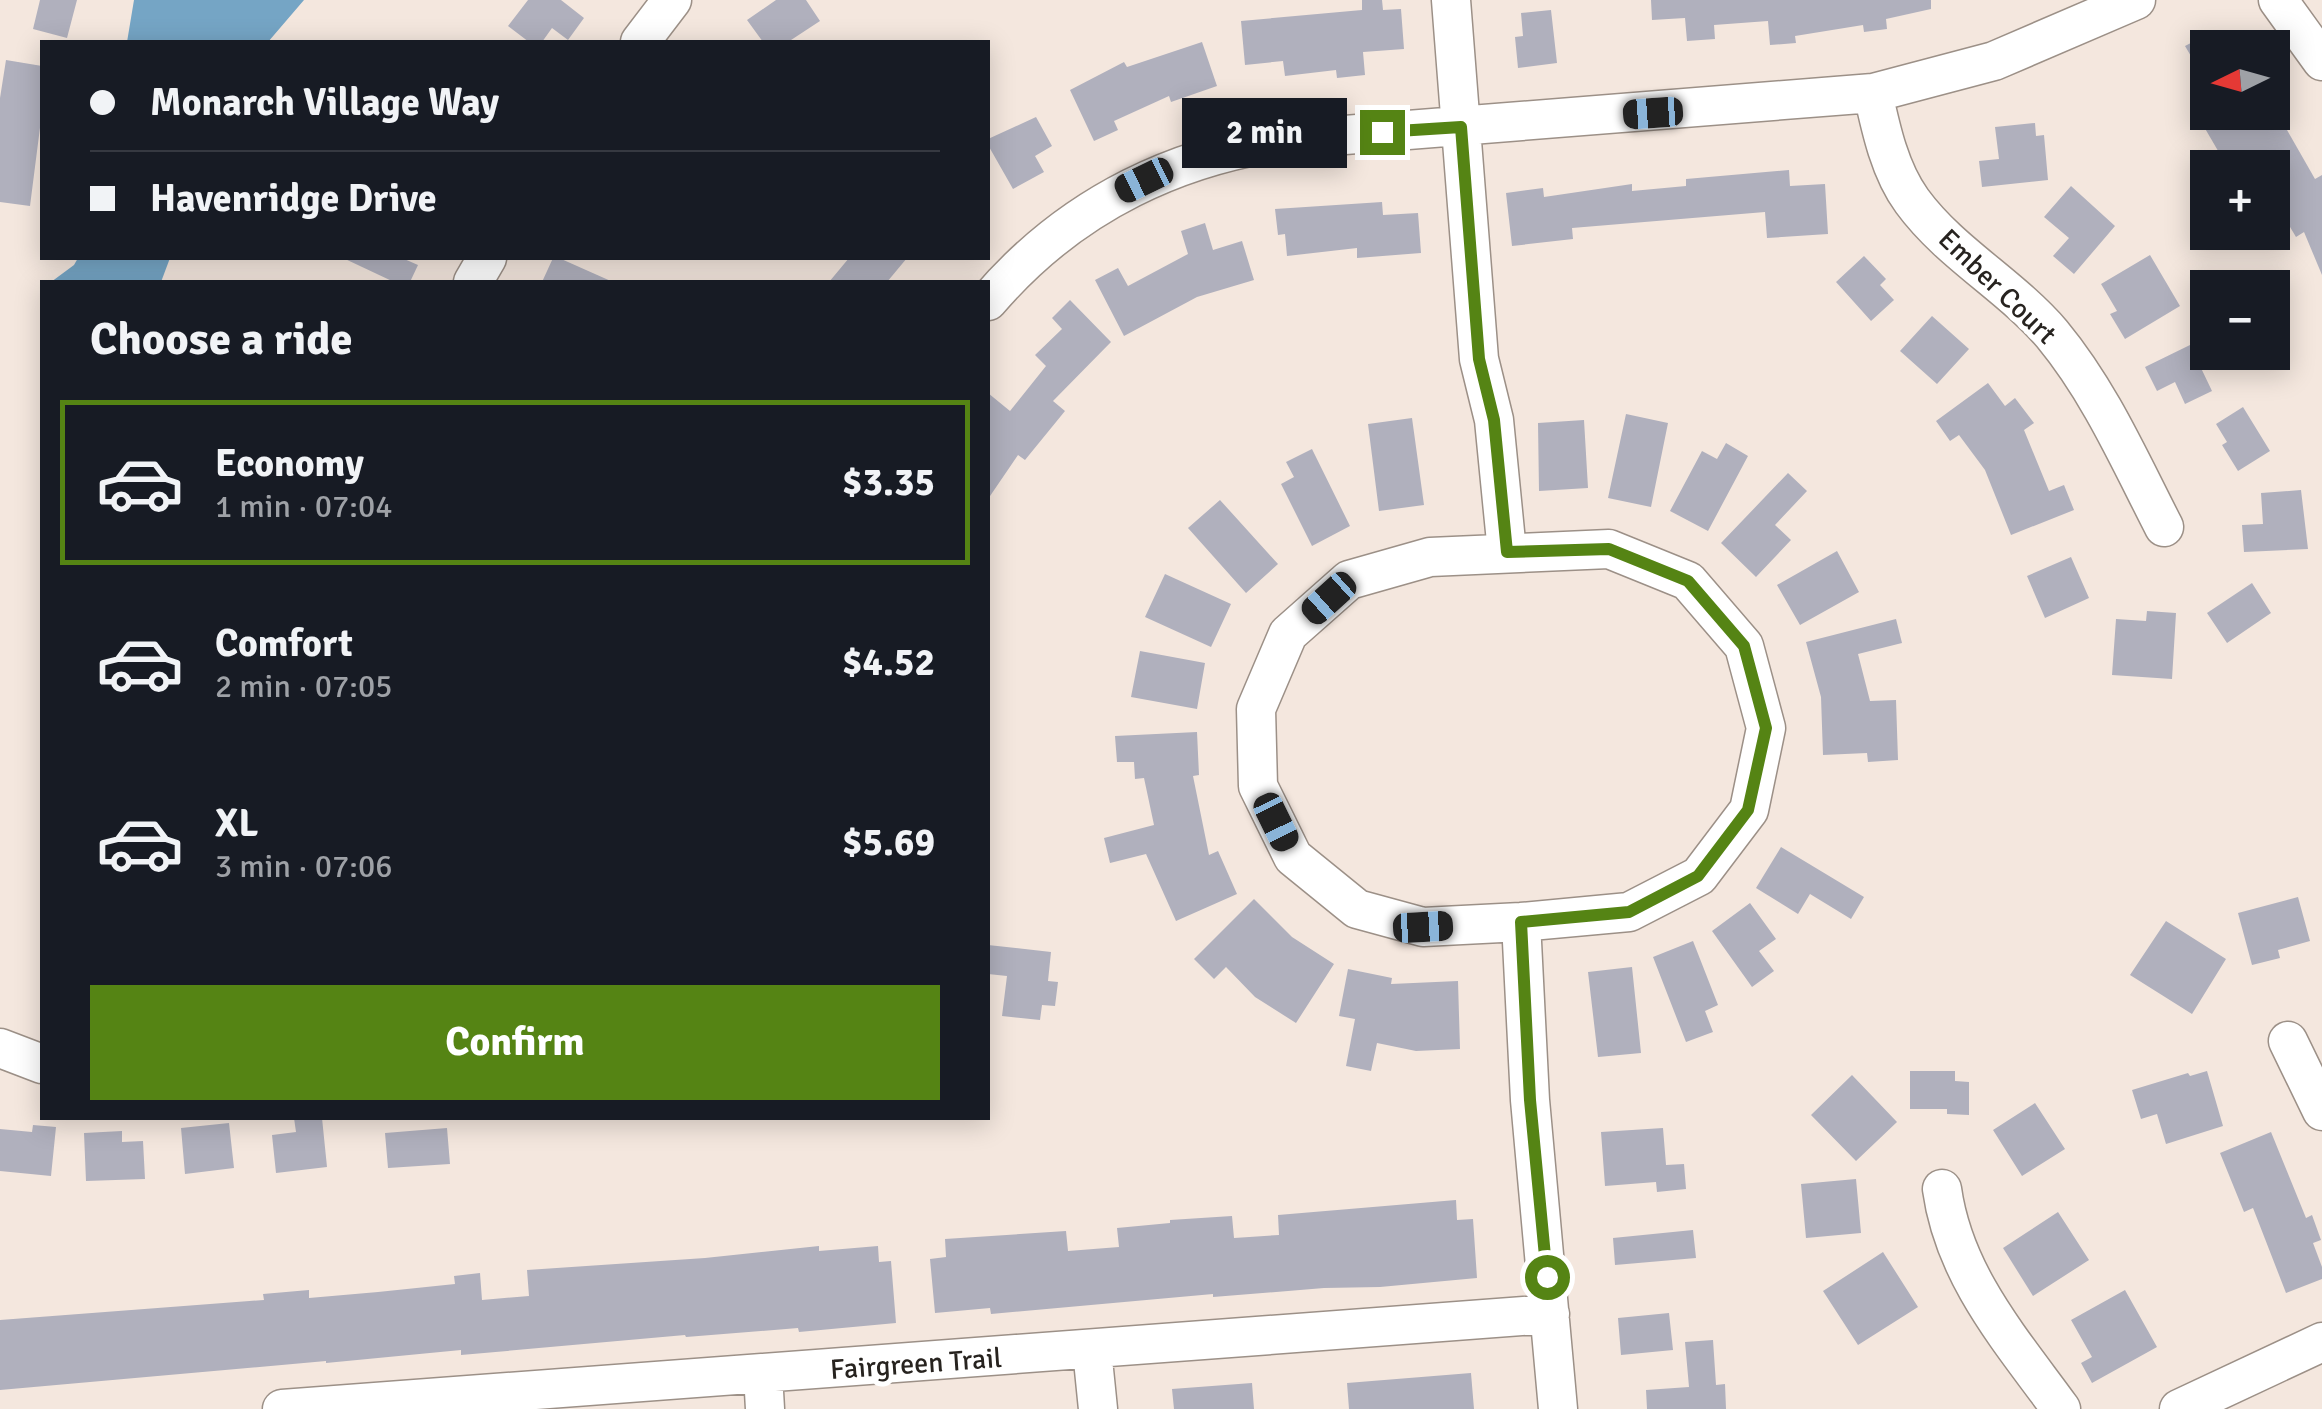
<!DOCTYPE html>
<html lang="en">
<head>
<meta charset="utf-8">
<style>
  body { margin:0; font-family:Signika,sans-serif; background:#242831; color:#f1f3f6; height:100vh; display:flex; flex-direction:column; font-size:38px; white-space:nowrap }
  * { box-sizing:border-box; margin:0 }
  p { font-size:32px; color:#9ea1a6 }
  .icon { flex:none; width:55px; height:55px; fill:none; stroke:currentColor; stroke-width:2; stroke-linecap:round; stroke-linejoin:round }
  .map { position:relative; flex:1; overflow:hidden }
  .panel { position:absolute; left:40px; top:280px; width:950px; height:840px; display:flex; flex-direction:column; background:#171b24; border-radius:0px; box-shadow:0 5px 25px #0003 }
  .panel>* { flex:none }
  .guide { position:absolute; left:40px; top:40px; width:950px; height:220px; border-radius:0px; box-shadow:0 5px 25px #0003; display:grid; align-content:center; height:220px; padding:0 50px; background:#171b24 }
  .needle { width:65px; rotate:265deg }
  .fabs { position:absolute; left:2190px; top:30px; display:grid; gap:20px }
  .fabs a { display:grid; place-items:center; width:100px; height:100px; border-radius:0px; background:#171b24; box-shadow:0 5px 25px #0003; font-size:50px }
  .end { position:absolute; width:45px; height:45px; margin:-22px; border:12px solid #558414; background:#fff; box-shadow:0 0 0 5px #fff }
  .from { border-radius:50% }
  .bubble { position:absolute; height:70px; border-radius:0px; background:#171b24; box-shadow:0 5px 25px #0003; font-size:32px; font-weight:700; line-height:70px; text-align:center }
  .car { position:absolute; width:30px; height:60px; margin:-30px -15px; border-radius:12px; box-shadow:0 0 8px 2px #0007; background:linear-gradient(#222 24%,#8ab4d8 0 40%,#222 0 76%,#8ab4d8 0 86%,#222 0) }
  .guide b { display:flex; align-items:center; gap:35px; height:95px; font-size:38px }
  .guide b+b { border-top:2px solid #363941 }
  .guide i { width:25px; height:25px; background:#f1f3f6 }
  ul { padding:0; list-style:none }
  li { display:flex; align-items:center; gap:30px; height:165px; margin:0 20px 15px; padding:0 30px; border:5px solid transparent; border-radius:0px }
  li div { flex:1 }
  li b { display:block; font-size:38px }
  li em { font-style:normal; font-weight:700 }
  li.selected { border-color:#558414 }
  li>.icon { width:90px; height:90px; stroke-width:1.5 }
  h2 { padding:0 50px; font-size:45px; line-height:120px }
  .cta { display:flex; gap:20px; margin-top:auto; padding:20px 50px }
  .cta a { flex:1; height:115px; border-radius:0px; background:#558414; color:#fff; font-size:40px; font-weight:700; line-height:115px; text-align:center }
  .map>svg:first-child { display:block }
  .water { fill:#75a5c5 }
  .building { fill:#b0b0bd }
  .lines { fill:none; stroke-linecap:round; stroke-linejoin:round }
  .minor-casing { stroke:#9c9087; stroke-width:41 }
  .minor { stroke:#fff; stroke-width:38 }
  .route { stroke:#558414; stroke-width:12 }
  .labels { text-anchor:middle; stroke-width:10; stroke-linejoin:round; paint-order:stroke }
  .street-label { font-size:28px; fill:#27231f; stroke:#fff }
</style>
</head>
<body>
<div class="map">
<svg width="2322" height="1409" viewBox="0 0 2322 1409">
  <rect width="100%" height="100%" fill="#f4e7de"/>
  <path class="water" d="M134 0H304L268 42H127Z
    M78 258H170L161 282H51L74 265Z"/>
  <path class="building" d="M40 0H77L67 38 33 29Z
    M528 0H561L584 18 568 40 552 28 542 42H529L508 26Z
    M776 0H806L820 21 788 42H763L747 20Z
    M1362 0H1382L1383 10 1401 9 1404 49 1363 52 1365 75 1337 78 1336 70 1285 76 1283 61 1245 65 1241 21 1362 10Z
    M1651 0H1931V9L1886 19 1887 29 1864 32 1863 25 1795 36 1796 43 1770 45 1768 21 1714 25 1715 39 1687 41 1685 18 1652 20Z
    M1551 10 1557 63 1518 68 1515 37 1523 36 1521 13Z
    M2208 34V85L2185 46Z
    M1202 42 1217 86 1171 102 1169 96 1114 121 1118 130 1094 141 1070 90 1124 62 1127 67Z
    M6 60 42 66V112L30 206 0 202V98Z
    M2224 112H2248L2257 128 2279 116 2315 179 2322 175V275L2304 232 2296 237 2272 197V168H2228L2203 125Z
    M1036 117 1052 146 1035 156 1044 172 1013 189 988 145V139Z
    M2035 123 2036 136 2044 135 2048 180 1982 187 1979 161 1999 159 1995 127Z
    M1789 170 1790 186 1825 184 1828 234 1767 238 1765 212 1572 228 1573 239 1512 246 1506 193 1543 188 1544 197 1632 184V191L1686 186V179Z
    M2071 186 2115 226 2074 274 2053 256 2069 238 2044 217Z
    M1382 202 1383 215 1418 213 1421 253 1357 258V248L1287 256 1285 234 1278 235 1275 209Z
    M1205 223 1213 250 1242 241 1254 280 1197 297 1124 336 1095 280 1118 268 1128 286 1188 254 1181 231Z
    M2150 255 2180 306 2125 339 2110 314 2117 311 2101 284Z
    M1864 256 1886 279 1880 285 1894 300 1871 321 1836 282Z
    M343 258H402L418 265 410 282H394Z
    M553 258H559L613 282H542Z
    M849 258H907L887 282H829Z
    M1070 300 1111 342 1053 401 1065 411 1025 460 1018 455 988 499V393L1010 411 1046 366 1035 355 1062 329 1052 318Z
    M1932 316 1969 349 1937 384 1900 351Z
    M2190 345 2212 391 2185 404 2175 382 2157 391 2145 367Z
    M1988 383 2005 406 2015 398 2034 423 2024 430 2049 491 2064 485 2074 510 2011 535 1985 470 1959 435 1950 441 1936 421Z
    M2243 407 2270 451 2238 471 2222 445 2227 442 2216 424Z
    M1626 414 1668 423 1651 507 1608 498Z
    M1412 418 1424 505 1379 511 1368 424Z
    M1584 420 1588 488 1539 491 1538 423Z
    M1726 443 1748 456 1708 531 1670 511 1702 451 1717 459Z
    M1312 449 1350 526 1312 546 1281 484 1294 477 1286 462Z
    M1788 473 1807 491 1775 525 1791 540 1756 577 1721 543Z
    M2301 490 2308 549 2244 552 2242 525 2263 524 2261 493Z
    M1220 500 1278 564 1246 593 1188 528Z
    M1837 551 1859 592 1800 625 1777 585Z
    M2071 557 2089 598 2045 618 2027 576Z
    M1165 574 1231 604 1211 647 1145 617Z
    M2252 583 2271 613 2227 643 2207 613Z
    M2147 611 2176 613 2172 679 2112 675 2116 619 2146 621Z
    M1896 619 1902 643 1858 654 1870 701 1896 700 1898 760 1868 762 1867 753 1823 755 1821 697 1806 642Z
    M1140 651 1205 663 1197 709 1131 697Z
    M1197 732 1199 775 1193 776 1209 855 1218 851 1237 894 1176 921 1146 854 1110 863 1104 838 1154 825 1144 778 1135 779 1134 762H1117L1115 736Z
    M1781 847 1864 897 1851 919 1810 894 1798 914 1756 888Z
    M2298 897 2310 941 2278 950 2280 958 2252 965 2238 913Z
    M1254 899 1292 937 1334 964 1296 1023 1255 997 1226 967 1214 979 1194 959Z
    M1750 903 1776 939 1759 951 1774 971 1752 987 1712 931Z
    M2166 921 2226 959 2192 1014 2130 975Z
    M1693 941 1718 1005 1705 1011 1713 1032 1686 1042 1653 957Z
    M988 945 1051 952 1048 981 1058 982 1055 1006 1042 1005 1040 1020 1002 1016 1007 976 988 974Z
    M1632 967 1641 1053 1598 1057 1588 972Z
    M1348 969 1392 978 1391 984 1458 981 1460 1049 1416 1051 1377 1043 1371 1071 1346 1066 1355 1019 1339 1016Z
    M1910 1071H1955V1081L1969 1082V1115L1947 1114V1109H1910Z
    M2207 1071 2223 1126 2166 1144 2157 1114 2141 1119 2132 1090 2188 1073 2190 1076Z
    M1852 1075 1897 1122 1856 1161 1811 1115Z
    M2035 1103 2065 1149 2022 1176 1993 1130Z
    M294 1118H322L327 1167 276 1173 272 1135 296 1132Z
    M229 1123 234 1168 185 1174 181 1128Z
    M33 1125 56 1127 51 1176 0 1171V1129L32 1132Z
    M447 1128 450 1164 388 1168 385 1133Z
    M1663 1128 1666 1165 1684 1164 1686 1189 1657 1192 1656 1182 1605 1186 1601 1132Z
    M122 1131V1142L143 1141 145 1179 86 1181 84 1133Z
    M2271 1132 2306 1218 2312 1215 2321 1240 2313 1243 2322 1267V1279L2286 1293 2253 1208 2244 1212 2220 1153Z
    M1856 1179 1861 1233 1806 1238 1801 1184Z
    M1456 1200 1457 1220 1473 1219 1477 1278 1380 1287 1324 1288 1213 1297V1294L991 1314 990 1308 935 1313 930 1259 946 1257 945 1239 1066 1231 1068 1251 1119 1247 1117 1228 1170 1223V1220L1232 1216 1234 1238 1279 1235 1278 1215Z
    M2058 1212 2089 1260 2033 1296 2003 1248Z
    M1693 1230 1696 1258 1615 1265 1613 1238Z
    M819 1246V1251L878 1246 879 1262 891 1261 896 1323 799 1332 798 1328 686 1337 685 1335 461 1355V1350L326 1363V1361L0 1390V1320L264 1300 263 1294 309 1290V1298L378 1292 455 1284 454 1276 480 1273 482 1300 529 1296 527 1270 705 1258Z
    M1883 1252 1918 1307 1858 1345 1823 1291Z
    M2125 1290 2157 1347 2092 1383 2081 1363 2092 1357 2071 1320Z
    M1669 1313 1673 1350 1621 1355 1618 1318Z
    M1713 1340 1716 1385 1725 1384 1726 1409H1647L1646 1390 1689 1387 1685 1342Z
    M1471 1373 1474 1409H1349L1347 1383Z
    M1252 1383 1254 1409H1174L1172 1389Z"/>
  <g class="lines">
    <defs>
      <path id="minor" d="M1451 0 1479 359 1494 420 1507 552
        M2278 0 2322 61
        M640 42 672 0
        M1873 93C1881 130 1890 171 1912 201 1950 253 2010 285 2052 334 2100 392 2130 461 2164 527
        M473 282 487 258
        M988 301C1071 204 1181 151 1307 138L1873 93 1994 61 2136 0
        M1609 549 1688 581 1744 646 1766 728 1749 810 1699 876 1629 912 1521 922 1423 927 1357 909 1293 857 1258 786 1256 709 1288 634 1349 580 1430 557Z
        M1521 922 1530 1100 1558 1409
        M2288 1041 2322 1111
        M0 1048 42 1064
        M1942 1189C1954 1276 2011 1340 2061 1409
        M1092 1350 1098 1409
        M763 1374 765 1409
        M282 1409 1550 1314
        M2179 1409 2322 1342"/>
    </defs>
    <use href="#minor" class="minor-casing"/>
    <use href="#minor" class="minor"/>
  </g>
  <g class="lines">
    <path class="route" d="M1382 132 1461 127 1479 359 1494 420 1507 552 1609 549 1688 581 1744 646 1766 728 1748 810 1698 876 1629 912 1521 922 1530 1100 1547 1277"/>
  </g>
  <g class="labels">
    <g class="street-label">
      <text transform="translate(1998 286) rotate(44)" y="10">Ember Court</text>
      <text transform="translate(916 1363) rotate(-4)" y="10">Fairgreen Trail</text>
    </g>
  </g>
</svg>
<div class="fabs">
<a><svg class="needle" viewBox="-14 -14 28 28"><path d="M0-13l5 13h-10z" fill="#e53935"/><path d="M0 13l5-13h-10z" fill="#9ea1a6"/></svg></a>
<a>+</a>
<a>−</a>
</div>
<i class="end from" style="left:1547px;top:1277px"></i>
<i class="end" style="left:1382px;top:132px"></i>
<div class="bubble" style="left:1182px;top:98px;width:165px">2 min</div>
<i class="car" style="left:1653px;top:113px;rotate:266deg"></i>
<i class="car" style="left:1144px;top:180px;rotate:244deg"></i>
<i class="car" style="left:1329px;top:598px;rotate:228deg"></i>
<i class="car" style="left:1276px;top:822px;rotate:154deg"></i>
<i class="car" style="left:1423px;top:927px;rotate:87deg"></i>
<div class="guide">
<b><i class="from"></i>Monarch Village Way</b>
<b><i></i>Havenridge Drive</b>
</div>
<section class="panel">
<h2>Choose a ride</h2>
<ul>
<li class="selected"><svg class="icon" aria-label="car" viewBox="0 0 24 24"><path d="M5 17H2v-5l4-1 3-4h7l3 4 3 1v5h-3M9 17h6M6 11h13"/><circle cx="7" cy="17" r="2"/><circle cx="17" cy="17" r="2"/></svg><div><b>Economy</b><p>1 min · 07:04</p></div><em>$3.35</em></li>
<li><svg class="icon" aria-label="car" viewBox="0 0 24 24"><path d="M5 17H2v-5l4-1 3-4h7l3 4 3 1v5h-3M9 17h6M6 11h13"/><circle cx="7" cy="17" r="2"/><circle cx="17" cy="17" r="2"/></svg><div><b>Comfort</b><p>2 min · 07:05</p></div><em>$4.52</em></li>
<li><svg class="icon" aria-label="car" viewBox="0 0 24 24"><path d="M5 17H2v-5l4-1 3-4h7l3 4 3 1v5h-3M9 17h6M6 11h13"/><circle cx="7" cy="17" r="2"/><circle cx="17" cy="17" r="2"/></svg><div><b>XL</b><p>3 min · 07:06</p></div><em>$5.69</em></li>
</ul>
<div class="cta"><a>Confirm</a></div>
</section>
</div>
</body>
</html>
